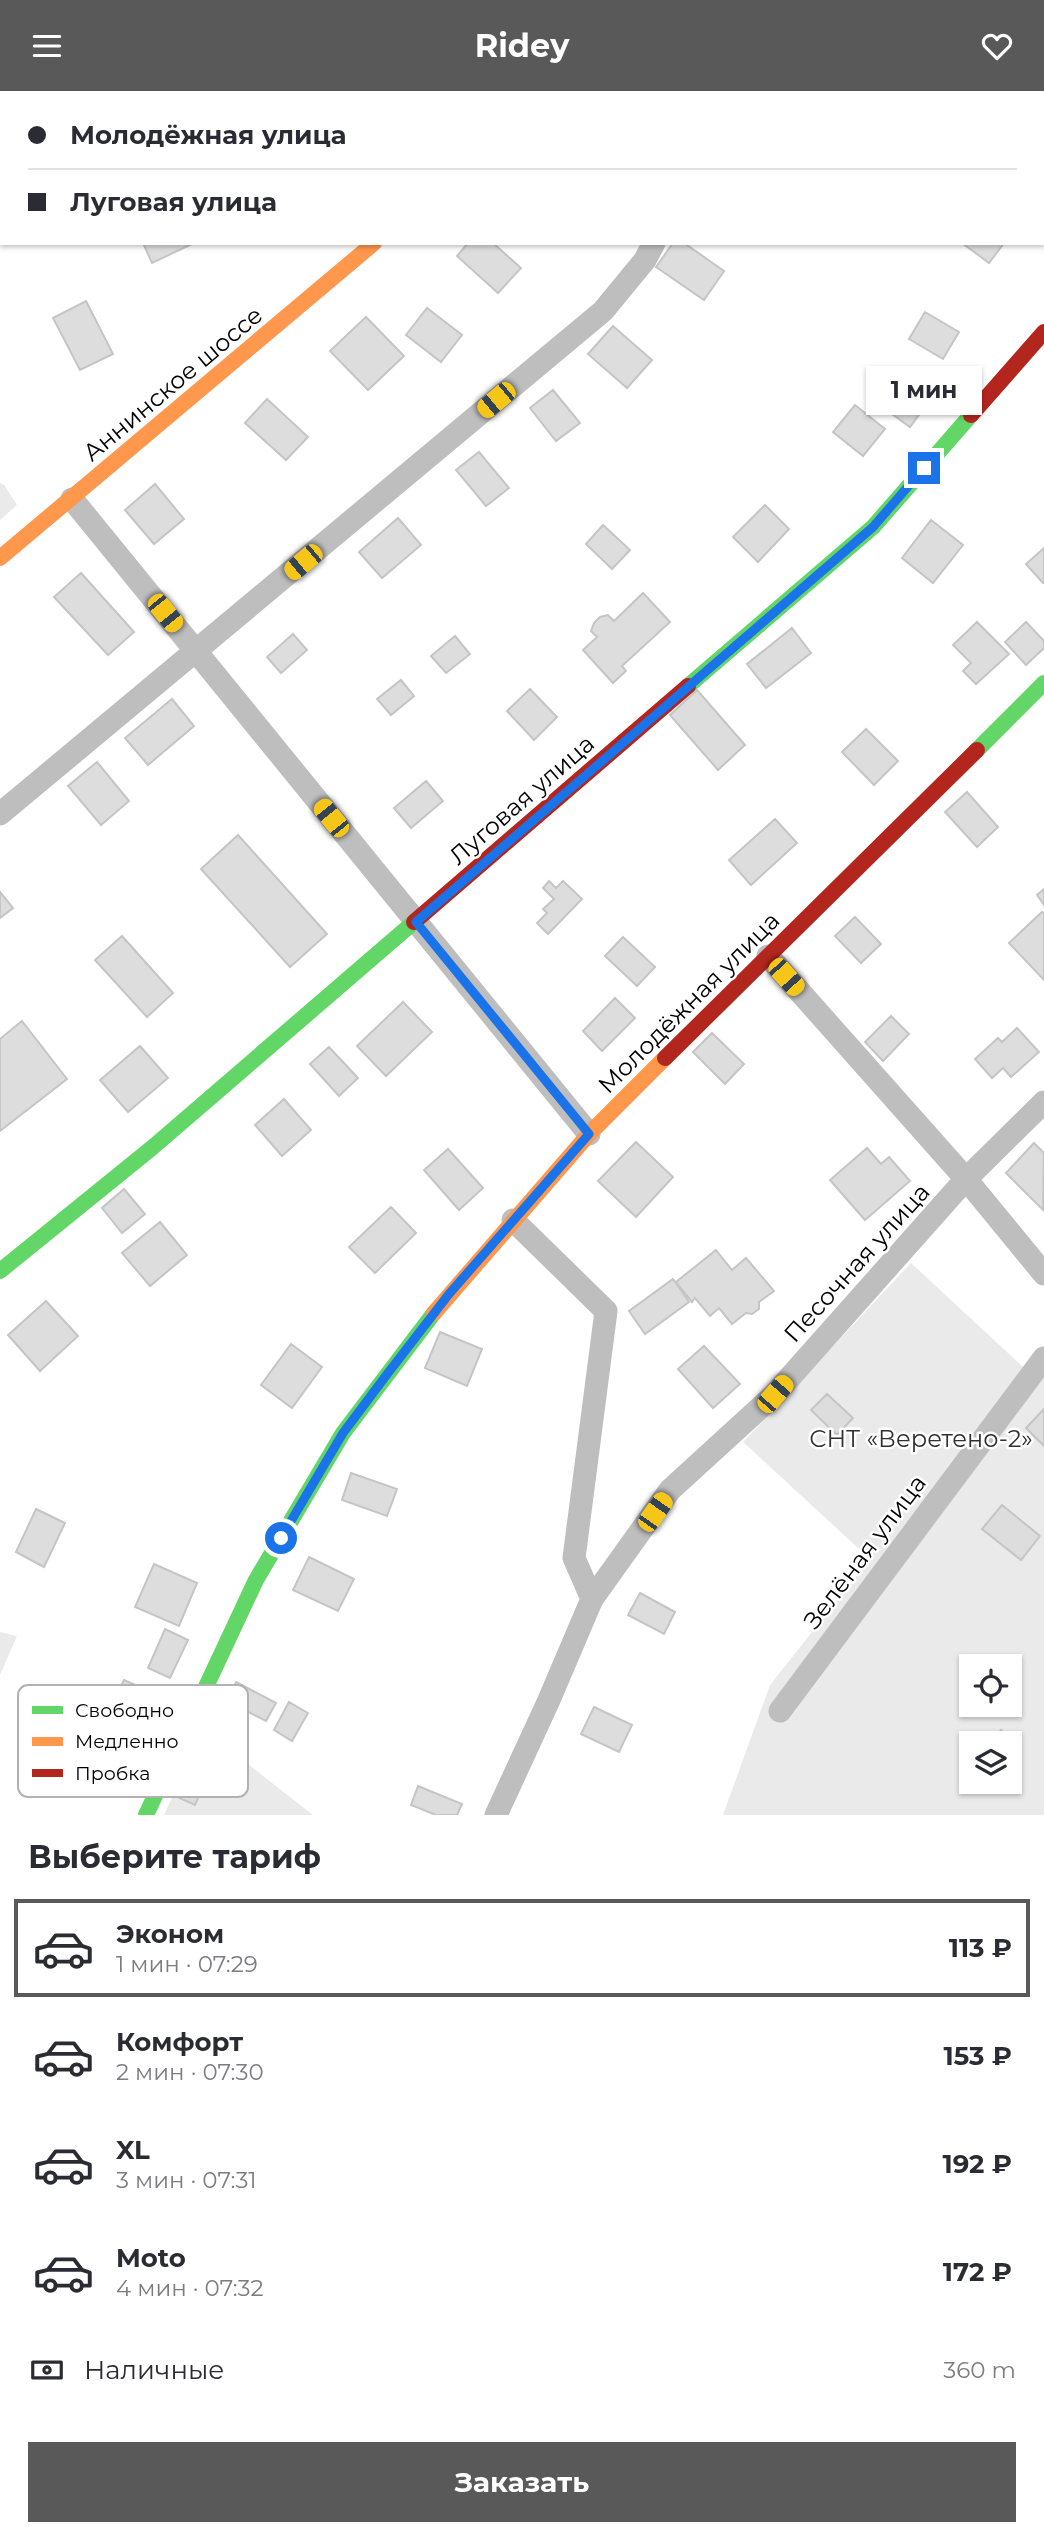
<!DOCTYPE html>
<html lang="ru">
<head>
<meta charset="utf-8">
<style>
  body { margin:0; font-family:Montserrat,sans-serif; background:#f7f7f7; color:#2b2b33; height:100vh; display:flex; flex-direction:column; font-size:26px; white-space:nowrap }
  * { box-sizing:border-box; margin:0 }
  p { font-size:23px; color:#7c7c81 }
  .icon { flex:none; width:38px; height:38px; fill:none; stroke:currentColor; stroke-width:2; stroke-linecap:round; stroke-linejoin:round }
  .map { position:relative; height:1724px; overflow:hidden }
  .panel { display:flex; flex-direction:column; background:#fff; flex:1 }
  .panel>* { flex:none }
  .guide { position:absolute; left:0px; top:0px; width:1045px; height:154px; box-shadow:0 2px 5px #0004; display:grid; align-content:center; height:154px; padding:0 28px; background:#fff }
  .buttons { position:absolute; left:959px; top:1563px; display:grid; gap:14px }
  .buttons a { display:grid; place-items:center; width:63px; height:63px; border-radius:0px; background:#fff; box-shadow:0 2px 5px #0004; font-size:35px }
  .end { position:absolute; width:32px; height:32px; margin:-16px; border:9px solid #1a73e8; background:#fff; box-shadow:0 0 0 4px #fff }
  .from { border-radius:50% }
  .bubble { position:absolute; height:49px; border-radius:0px; background:#fff; box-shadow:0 2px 5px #0004; font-size:23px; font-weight:700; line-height:49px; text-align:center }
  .car { position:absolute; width:21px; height:42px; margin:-21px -10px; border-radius:9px; box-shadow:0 0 5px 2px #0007; background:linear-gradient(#f5c518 24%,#345 0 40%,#f5c518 0 76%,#345 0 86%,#f5c518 0) }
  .guide b { display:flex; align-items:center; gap:24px; height:66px; font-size:26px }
  .guide b+b { border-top:2px solid #e1e1e2 }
  .guide i { width:18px; height:18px; background:#2b2b33 }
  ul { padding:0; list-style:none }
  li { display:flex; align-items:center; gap:21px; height:98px; margin:0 14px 10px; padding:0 14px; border:4px solid transparent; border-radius:0px }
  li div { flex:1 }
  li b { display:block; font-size:26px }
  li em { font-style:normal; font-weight:700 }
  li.active { border-color:#595959 }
  li>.icon { width:63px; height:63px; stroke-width:1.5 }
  h2 { padding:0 28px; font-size:32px; line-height:84px }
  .pay { display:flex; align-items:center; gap:18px; height:77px; padding:0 28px; font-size:26px }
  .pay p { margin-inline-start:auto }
  .action { display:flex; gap:14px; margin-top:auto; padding:14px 28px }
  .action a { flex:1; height:80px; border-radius:0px; background:#595959; color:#fff; font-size:28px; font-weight:700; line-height:80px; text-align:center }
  header { display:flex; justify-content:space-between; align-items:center; height:91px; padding:0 28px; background:#595959; color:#fff; font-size:32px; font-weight:700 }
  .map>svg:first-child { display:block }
  .green { fill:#eaeaea; fill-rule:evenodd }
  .building { fill:#ddd; stroke:#c5c5c5; stroke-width:2 }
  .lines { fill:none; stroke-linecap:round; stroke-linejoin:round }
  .lane { stroke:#bebebe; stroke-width:10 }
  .street { stroke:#bebebe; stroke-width:23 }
  .fast { stroke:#63d668; stroke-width:16 }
  .slow { stroke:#ff974d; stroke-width:16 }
  .jam { stroke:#b3261e; stroke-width:16 }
  .route { stroke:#1a73e8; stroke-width:9 }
  .labels { text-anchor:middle; stroke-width:5; stroke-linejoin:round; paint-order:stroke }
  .street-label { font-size:24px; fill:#000; stroke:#fff }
  .park-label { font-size:24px; fill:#303030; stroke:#fff }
  .key { fill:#fff; stroke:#b2b2b2; stroke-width:2 }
  .key-label { font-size:19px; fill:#000 }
</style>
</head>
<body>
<header><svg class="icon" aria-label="menu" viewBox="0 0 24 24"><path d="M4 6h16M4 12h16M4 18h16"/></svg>Ridey<svg class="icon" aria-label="heart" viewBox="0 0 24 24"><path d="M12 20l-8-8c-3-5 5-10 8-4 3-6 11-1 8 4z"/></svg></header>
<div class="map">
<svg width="1044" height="1724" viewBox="0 0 1044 1724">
  <rect width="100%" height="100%" fill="#fff"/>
  <path class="green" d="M0 392 4 394 17 414 0 429Z
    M911 1172 1036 1288 1044 1282V1724H723L770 1594 870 1468 743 1351ZM971 1575H1010V1614H971ZM971 1652H1010V1690H971Z
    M0 1541 17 1545 0 1584Z
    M203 1638 313 1724H164Z"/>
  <path class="building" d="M884 0H935L883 2Z
    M143 152H194L152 172Z
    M468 152H493L521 177 498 202 457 165Z
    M673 152H684L724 180 704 209 656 176Z
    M962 152H1004L989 172Z
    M86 210 113 263 80 279 53 227Z
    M427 217 462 244 441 271 406 244Z
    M925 221 959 241 943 268 909 248Z
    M366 226 404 265 368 299 330 260Z
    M613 235 652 269 627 297 588 263Z
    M902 285 932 306 910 336 881 315Z
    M553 299 580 332 556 350 530 317Z
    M267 308 308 346 286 369 245 332Z
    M855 314 885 338 863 365 833 341Z
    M479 361 509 397 486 415 456 379Z
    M155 393 184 428 154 453 125 419Z
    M765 414 789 438 758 471 733 446Z
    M398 427 421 454 382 487 359 461Z
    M931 429 963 454 933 492 902 467Z
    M603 434 630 459 612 478 586 453Z
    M1044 457V492H1043L1026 473Z
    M81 482 134 541 108 564 54 506Z
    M643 502 670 531 622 575 626 580 613 592 583 559 597 546 591 540 594 532 600 526 608 524 614 530Z
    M977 531 1009 563 976 593 963 580 971 572 953 554Z
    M1026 531 1044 550V557L1026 574 1005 551Z
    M792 537 811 562 766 597 747 573Z
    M293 543 307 559 281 582 267 566Z
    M455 545 470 563 446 582 431 565Z
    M401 589 414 605 391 624 377 608Z
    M530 598 557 626 534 649 507 620Z
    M697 599 745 654 718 679 670 624Z
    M172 608 194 635 148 674 125 647Z
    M866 638 898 670 874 694 842 661Z
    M97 671 129 710 101 734 68 695Z
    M426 690 443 710 411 737 394 717Z
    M967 701 998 736 977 756 945 721Z
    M775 728 797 752 751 794 729 769Z
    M238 744 327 843 290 876 201 778Z
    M549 790 556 797 563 790 582 808 548 843 537 832 547 822 543 818 554 808 543 797Z
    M1044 798V814L1037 804Z
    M0 801 13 817 0 827Z
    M1042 821 1044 822V889L1009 852Z
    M855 826 881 853 861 872 835 845Z
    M122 845 173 902 147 926 95 869Z
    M623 846 655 876 637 895 605 865Z
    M615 907 635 927 602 960 583 940Z
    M403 911 432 941 386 985 357 955Z
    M891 925 909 943 883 970 865 951Z
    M22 930 67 988 0 1040V948Z
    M1017 937 1039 961 1011 986 1003 977 992 987 975 968 998 947 1002 951Z
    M712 942 744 973 725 993 693 961Z
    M140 955 168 987 128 1021 100 989Z
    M329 956 358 987 339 1005 310 973Z
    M284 1008 311 1039 282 1065 255 1034Z
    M636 1051 673 1086 636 1126 598 1090Z
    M1034 1052 1044 1062 1043 1119 1006 1082Z
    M867 1057 881 1073 889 1066 910 1090 865 1129 830 1089Z
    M448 1058 483 1097 459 1119 424 1079Z
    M124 1098 145 1123 122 1142 102 1117Z
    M391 1116 416 1142 375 1182 349 1156Z
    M160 1131 187 1164 150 1195 122 1162Z
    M716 1159 732 1179 746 1167 774 1200 759 1211V1218L752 1223 746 1222 732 1233 719 1217 710 1225 695 1207 692 1211 676 1191Z
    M673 1188 689 1211 645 1243 629 1220Z
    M46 1210 78 1245 40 1280 8 1244Z
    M440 1241 482 1258 467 1295 425 1277Z
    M291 1253 322 1276 292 1317 261 1294Z
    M704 1255 740 1293 713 1317 678 1278Z
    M827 1303 853 1327 837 1344 811 1319Z
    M1044 1318V1355L1026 1337Z
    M351 1382 397 1398 387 1425 342 1409Z
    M1002 1414 1040 1445 1021 1469 982 1438Z
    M36 1418 65 1432 44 1476 16 1461Z
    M309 1466 354 1488 338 1520 293 1499Z
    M154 1473 197 1492 179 1535 135 1516Z
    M640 1502 675 1521 664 1543 628 1524Z
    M165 1538 188 1549 170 1587 148 1577Z
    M124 1589 156 1603 142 1636 109 1621Z
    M236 1591 276 1612 266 1630 227 1610Z
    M289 1611 308 1622 292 1650 274 1639Z
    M594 1616 632 1634 619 1661 581 1643Z
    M1001 1639 1020 1655 1014 1662 1019 1666 1010 1677V1652H990Z
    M179 1672 208 1685 195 1714 166 1701Z
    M418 1695 462 1713 457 1724H436L411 1714Z"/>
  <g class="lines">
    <path class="lane" d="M532 0 534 2"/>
    <path class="street" d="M1012 0 1015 2
      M744 2 745 0
      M1043 17 1044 18
      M72 408 589 1043
      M0 723 603 220 645 169 654 152
      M768 865 966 1088 1044 1183
      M513 1129 606 1220 574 1467 592 1508
      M780 1620 1044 1267
      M496 1724 549 1609 592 1508 670 1399 775 1303 966 1088 1044 1011"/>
    <path class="fast" d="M688 595 873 436 971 324
      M977 659 1044 592
      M0 1180 153 1056 414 831
      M146 1724 256 1489 343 1342 434 1222"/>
    <path class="slow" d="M503 2 505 0
      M0 467 374 152
      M434 1222 589 1043 665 967"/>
    <path class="jam" d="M971 324 1044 241
      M414 831 688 595
      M665 967 977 659"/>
  </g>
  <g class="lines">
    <path class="route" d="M281 1447 343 1342 388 1282 449 1203 589 1043 416 831 873 436 924 377"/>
  </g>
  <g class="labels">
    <g class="street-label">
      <text transform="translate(173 293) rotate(-40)" y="8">Аннинское шоссе</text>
      <text transform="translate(522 709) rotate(-41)" y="8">Луговая улица</text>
      <text transform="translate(689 912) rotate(-45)" y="8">Молодёжная улица</text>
      <text transform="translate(857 1172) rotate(-48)" y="8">Песочная улица</text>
      <text transform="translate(865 1461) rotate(-53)" y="8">Зелёная улица</text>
    </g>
    <g class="park-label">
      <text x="921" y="1356">СНТ «Веретено-2»</text>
    </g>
  </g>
  <rect x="18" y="1594" width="230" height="112" rx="10" class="key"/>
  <rect x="32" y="1615" width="31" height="8" fill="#63d668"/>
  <rect x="32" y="1646" width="31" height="9" fill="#ff974d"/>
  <rect x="32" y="1678" width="31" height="8" fill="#b3261e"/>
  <g class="key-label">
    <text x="75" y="1626">Свободно</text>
    <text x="75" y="1657">Медленно</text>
    <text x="75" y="1689">Пробка</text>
  </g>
</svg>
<div class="buttons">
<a><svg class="icon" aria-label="locate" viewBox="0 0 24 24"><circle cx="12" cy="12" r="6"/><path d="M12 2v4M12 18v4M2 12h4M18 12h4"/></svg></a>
<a><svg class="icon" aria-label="layers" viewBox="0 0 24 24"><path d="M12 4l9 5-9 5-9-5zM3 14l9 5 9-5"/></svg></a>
</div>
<i class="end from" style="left:281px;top:1447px"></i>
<i class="end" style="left:924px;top:377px"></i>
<div class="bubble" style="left:866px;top:275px;width:116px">1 мин</div>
<i class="car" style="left:496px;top:309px;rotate:230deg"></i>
<i class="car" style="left:303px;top:471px;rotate:230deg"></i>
<i class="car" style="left:165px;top:522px;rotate:141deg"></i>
<i class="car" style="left:331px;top:727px;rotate:321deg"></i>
<i class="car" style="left:786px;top:886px;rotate:138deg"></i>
<i class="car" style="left:775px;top:1303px;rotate:41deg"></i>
<i class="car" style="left:655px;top:1421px;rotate:35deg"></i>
<div class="guide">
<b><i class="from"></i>Молодёжная улица</b>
<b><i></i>Луговая улица</b>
</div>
</div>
<section class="panel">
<h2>Выберите тариф</h2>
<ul>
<li class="active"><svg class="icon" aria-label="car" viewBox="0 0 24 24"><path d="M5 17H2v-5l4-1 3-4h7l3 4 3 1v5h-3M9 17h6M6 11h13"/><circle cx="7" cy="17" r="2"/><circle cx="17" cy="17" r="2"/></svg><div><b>Эконом</b><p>1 мин · 07:29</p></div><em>113 ₽</em></li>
<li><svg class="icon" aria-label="car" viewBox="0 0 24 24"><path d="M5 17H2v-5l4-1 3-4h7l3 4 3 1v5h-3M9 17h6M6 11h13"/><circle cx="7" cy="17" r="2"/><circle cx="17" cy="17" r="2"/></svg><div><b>Комфорт</b><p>2 мин · 07:30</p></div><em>153 ₽</em></li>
<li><svg class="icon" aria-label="car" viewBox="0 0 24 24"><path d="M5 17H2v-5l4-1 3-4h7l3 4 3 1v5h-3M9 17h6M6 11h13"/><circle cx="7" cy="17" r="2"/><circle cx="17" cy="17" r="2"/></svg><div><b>XL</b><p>3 мин · 07:31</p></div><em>192 ₽</em></li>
<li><svg class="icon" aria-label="car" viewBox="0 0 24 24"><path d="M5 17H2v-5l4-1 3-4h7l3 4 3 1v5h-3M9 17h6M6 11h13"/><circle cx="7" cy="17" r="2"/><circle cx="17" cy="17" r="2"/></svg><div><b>Moto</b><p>4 мин · 07:32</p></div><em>172 ₽</em></li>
</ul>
<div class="pay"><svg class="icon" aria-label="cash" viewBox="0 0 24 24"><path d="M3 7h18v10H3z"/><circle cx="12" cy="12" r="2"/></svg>Наличные<p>360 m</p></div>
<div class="action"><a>Заказать</a></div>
</section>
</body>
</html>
